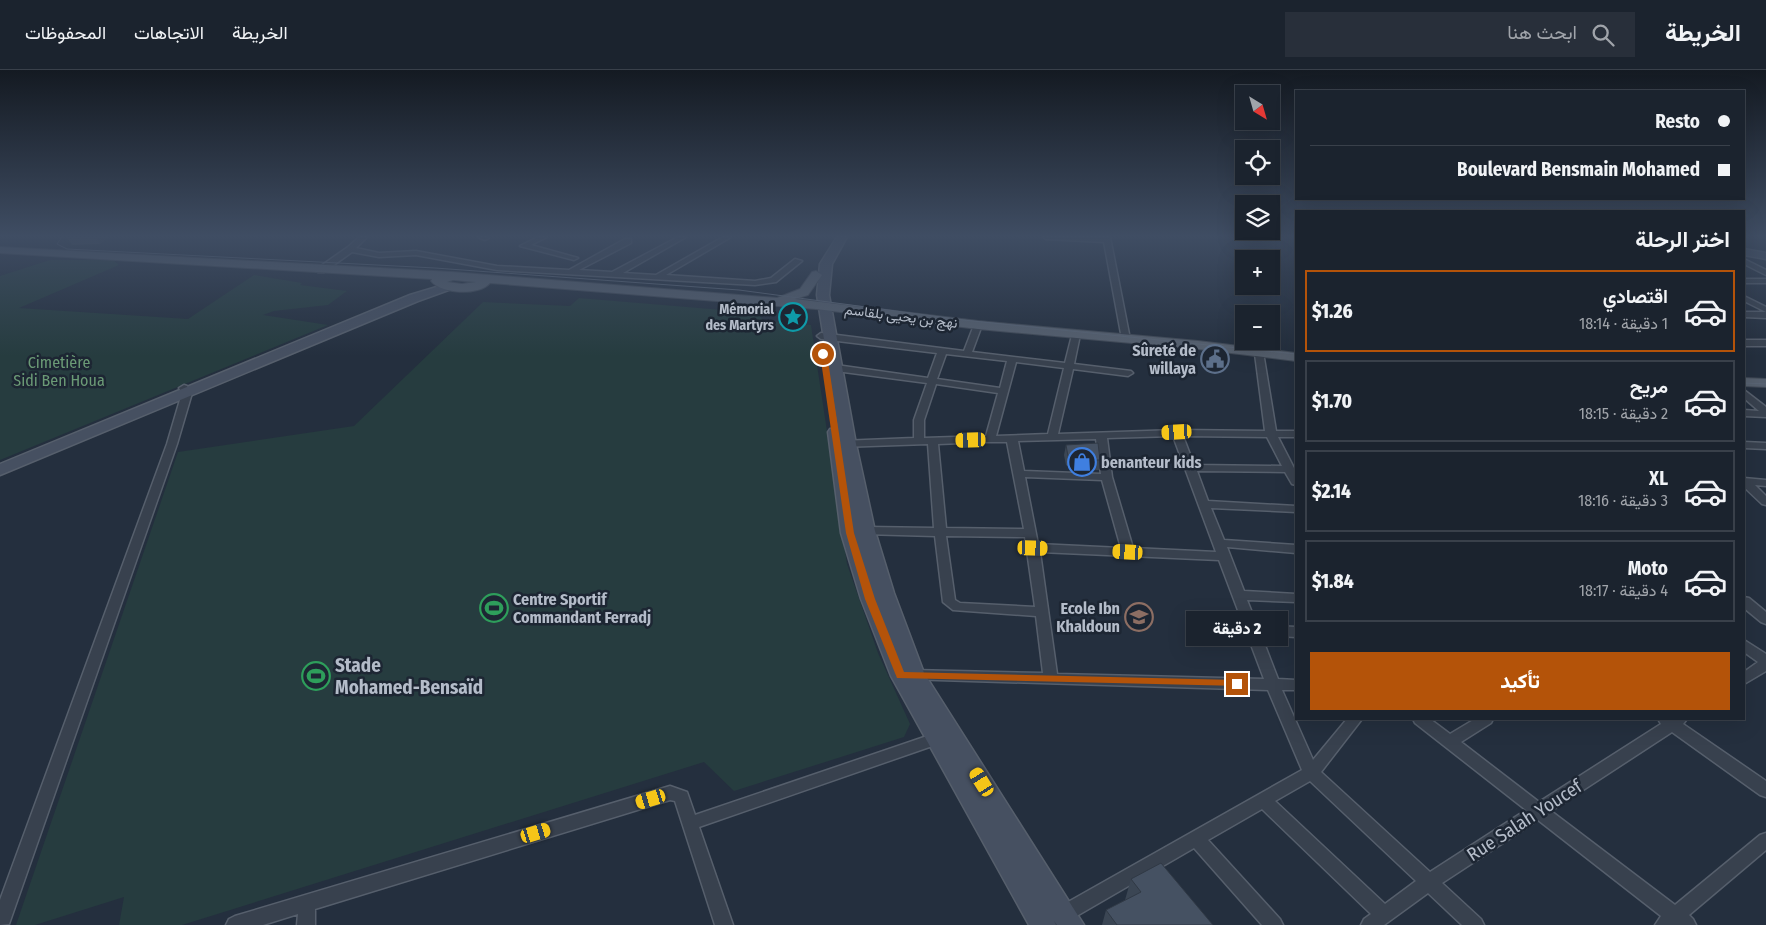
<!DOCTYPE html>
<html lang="ar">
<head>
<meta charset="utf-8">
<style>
  body { margin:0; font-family:"Fira Sans Condensed",Vazirmatn,sans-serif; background:#282f3a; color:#f1f3f6; direction:rtl; height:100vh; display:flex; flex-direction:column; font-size:19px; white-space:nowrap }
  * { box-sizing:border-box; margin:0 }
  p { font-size:16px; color:#a0a4aa }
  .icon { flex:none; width:28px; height:28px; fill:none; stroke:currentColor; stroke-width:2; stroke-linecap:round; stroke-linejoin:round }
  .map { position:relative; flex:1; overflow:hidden; direction:ltr }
  .sheet { position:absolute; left:1295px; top:140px; width:450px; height:510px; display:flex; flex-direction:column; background:#1b232e; border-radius:0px; box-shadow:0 5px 20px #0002,0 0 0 1px #39404a; direction:rtl }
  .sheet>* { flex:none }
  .hud { position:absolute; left:1295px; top:20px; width:450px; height:110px; border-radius:0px; box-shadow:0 5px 20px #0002,0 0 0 1px #39404a; direction:rtl; display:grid; align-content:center; height:110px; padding:0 15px; background:#1b232e }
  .needle { width:32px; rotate:143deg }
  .tools { position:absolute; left:1235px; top:15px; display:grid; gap:10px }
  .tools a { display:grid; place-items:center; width:45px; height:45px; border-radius:0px; background:#1b232e; box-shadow:0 5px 20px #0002,0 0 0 1px #39404a; font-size:25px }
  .end { position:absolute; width:22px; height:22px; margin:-11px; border:6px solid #b45309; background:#fff; box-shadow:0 0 0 2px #fff }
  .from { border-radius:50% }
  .bubble { position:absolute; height:35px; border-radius:0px; background:#1b232e; box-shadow:0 5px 20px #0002,0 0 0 1px #39404a; font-size:16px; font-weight:800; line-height:35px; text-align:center; direction:rtl }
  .car { position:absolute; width:15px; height:30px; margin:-15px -8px; border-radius:6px; box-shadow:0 0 4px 1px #0007; background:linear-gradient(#f5c518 24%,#345 0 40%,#f5c518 0 76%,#345 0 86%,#f5c518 0) }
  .hud b { display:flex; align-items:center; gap:18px; height:48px; font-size:19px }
  .hud b+b { border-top:1px solid #39404a }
  .hud i { width:12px; height:12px; background:#f1f3f6 }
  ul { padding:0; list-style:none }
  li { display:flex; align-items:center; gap:15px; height:82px; margin:0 10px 8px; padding:0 5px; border:2px solid #39404a; border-radius:0px }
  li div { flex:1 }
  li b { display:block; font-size:19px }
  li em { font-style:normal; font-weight:800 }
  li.selected { border-color:#b45309 }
  li>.icon { width:45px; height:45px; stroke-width:1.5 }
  h2 { padding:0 15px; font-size:22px; line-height:60px }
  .action { display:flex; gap:10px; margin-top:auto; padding:10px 15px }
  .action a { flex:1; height:58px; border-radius:0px; background:#b45309; color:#fff; font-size:20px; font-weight:800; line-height:58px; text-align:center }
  header { display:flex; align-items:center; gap:30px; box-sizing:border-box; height:70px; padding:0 25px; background:#1b232e; border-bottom:1px solid #39404a }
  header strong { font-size:24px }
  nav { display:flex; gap:28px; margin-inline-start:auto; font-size:18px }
  .search { width:350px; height:45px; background:#282f3a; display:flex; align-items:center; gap:12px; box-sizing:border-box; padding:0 18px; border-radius:0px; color:#a0a4aa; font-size:19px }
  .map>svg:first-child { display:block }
  .green { fill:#263c3f }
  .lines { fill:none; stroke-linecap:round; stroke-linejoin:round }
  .street-casing { stroke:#565f6c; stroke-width:3 }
  .secondary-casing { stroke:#565f6c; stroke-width:3 }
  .primary-casing { stroke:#414a57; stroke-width:2 }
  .street { fill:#38414e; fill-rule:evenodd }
  .secondary { fill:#465061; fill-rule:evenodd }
  .primary { fill:#56606e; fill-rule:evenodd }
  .tram { stroke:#5a6575; stroke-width:1 }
  .wall { fill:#3b4654 }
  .shaded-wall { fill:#303945 }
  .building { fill:#455162; stroke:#303945 }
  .route { fill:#b45309 }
  .labels { text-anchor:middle; stroke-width:5; stroke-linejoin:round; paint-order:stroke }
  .far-poi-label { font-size:14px; font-weight:bold; fill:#b4bcc9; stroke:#1d2633; text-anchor:end }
  .far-street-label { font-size:14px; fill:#b4bcc9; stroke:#1d2633 }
  .poi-label { font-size:16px; font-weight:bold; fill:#b4bcc9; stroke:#1d2633; text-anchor:end }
  .park-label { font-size:16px; fill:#6b9a76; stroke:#1d2633 }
  .near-poi-label { font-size:19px; font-weight:bold; fill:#b4bcc9; stroke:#1d2633; text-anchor:start }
  .near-street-label { font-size:19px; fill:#b4bcc9; stroke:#1d2633 }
</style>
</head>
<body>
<header>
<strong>الخريطة</strong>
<div class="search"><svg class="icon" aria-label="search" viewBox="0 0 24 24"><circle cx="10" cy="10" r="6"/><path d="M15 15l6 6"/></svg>ابحث هنا</div>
<nav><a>الخريطة</a><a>الاتجاهات</a><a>المحفوظات</a></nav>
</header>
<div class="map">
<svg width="1766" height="855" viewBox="0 0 1766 855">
  <rect width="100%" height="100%" fill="#242f3e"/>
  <path class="green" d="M50 190H113L119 195 19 238 188 249 254 205 302 213 300 215 347 221 328 235 274 241 263 245 328 255 0 390V206Z
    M579 228 759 243 762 250 811 255 847 494 878 583 910 654 904 667 734 721 704 692 182 855H119L124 827 35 855H16L178 382 354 356 483 232 570 236Z"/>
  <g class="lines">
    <defs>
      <path id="street" d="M359 167H367L356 178 379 183 416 181 497 196 569 200 625 169H631V173L579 200 612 202 678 167H686L623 203 656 205 723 167H731L666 205 755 211 771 208 795 189 802 191 776 212 755 215 497 200 416 185 379 187 352 182 324 202H318V198L348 177Z
        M478 167H488L489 168 485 170Z
        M538 167H547L531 175 578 188 574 190 520 176Z
        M1043 167H1110L1130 269 1129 271H1123L1122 269 1104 172 1046 169Z
        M1744 189 1766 200V205L1744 194Z
        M1744 209H1766V213H1744Z
        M1744 226 1766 237V248L1744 247V242H1766L1744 231Z
        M978 252 982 255 972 282 1065 293 1072 265 1076 262 1080 265 1074 294 1131 301 1133 303 1128 306 1073 299 1058 364 1177 360 1265 361 1255 284 1257 282H1263L1276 361H1296V367H1278L1296 402V415L1292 414 1285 402 1197 401 1208 431 1296 436V442L1211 438 1224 470 1296 475V483L1227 477 1244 521 1296 524V532L1247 530 1257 555 1296 557V567L1261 565 1278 609 1296 610V620H1282L1313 690 1347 649H1362L1321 702 1430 802 1526 740 1415 653 1413 649H1430L1450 664 1475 649H1493L1491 653 1461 672 1539 732 1661 654 1658 649H1687L1683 654 1766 711V727L1760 725 1672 662 1551 741 1675 835 1760 765 1766 763V780L1689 845 1693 849 1696 855H1655L1661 846 1538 750 1442 813 1481 849 1484 855H1462L1428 823 1384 855H1361L1364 849 1371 844 1262 739 1208 770 1280 849 1283 855H1262L1194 778 1061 855H1035L1038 849 1302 700 1268 620 906 609 904 605 906 601 911 600 1043 603 1036 546 953 540 943 532 935 466 863 464 861 461 863 458 867 457 934 458 928 374 841 377 836 374 841 371 914 368V350L927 313 836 301 831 298 836 295 928 308 937 283 821 269 817 266 821 263 964 281 974 255ZM946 284 1007 291 1000 318 937 309ZM1016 292 1064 298 1048 364 996 366ZM936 314 998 323 986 366 924 368V350ZM1173 366 1216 482 1133 478 1112 407 1107 368ZM1183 366 1267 367 1282 396 1194 395ZM1096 369 1101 404 1024 401 1018 371ZM987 372H1007L1024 459 946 458 938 374ZM1025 407 1102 410 1121 478 1038 474ZM946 466 1025 467 1035 537 960 533 955 530ZM1040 482 1219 490 1264 609 1057 604ZM1310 711 1416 811 1385 834 1275 731Z
        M1744 270H1766V276H1744Z
        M184 315 187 316 192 323 177 374 9 854 0 855V830L167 374 182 323 179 318Z
        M1744 320 1766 337V347L1744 346V340L1759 341 1744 328Z
        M1744 372 1766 373V379L1744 378Z
        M1744 408 1766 410V416L1755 415 1766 426V435L1762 434 1744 417Z
        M1744 527 1749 528 1766 542V554L1761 552 1744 538Z
        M1744 570 1766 584V601L1744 614V602L1758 592 1744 582Z
        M936 663 941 665 943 669 941 673 699 757 733 855H715L675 731 670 730 315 839V855H297L298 844 263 855H226L229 849 235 846 670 716 687 722 695 745Z"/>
      <path id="secondary" d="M837 167H847L832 194 829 225 856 374 875 461 894 523 924 603 1084 855H1057L1054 851 1056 855H1029L891 606 861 529 841 463 828 362 830 359 838 358 817 225 820 194Z
        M1744 179 1766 183V189L1744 185Z
        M450 213 454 214V218L418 231 0 405V394L410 225Z"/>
      <path id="primary" d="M0 177 452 202 777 228 800 219 812 202 816 201 822 205 808 225 795 229 978 251 1198 271 1296 283V291L1198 279 978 259 816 239 490 213C479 226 441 224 431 211L432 209 0 183ZM453 210 476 212 462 214 447 212Z
        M1744 308 1766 309V317L1744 316Z"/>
    </defs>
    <use href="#street" class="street-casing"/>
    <use href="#secondary" class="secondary-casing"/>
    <use href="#primary" class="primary-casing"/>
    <use href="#street" class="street"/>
    <use href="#secondary" class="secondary"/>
    <use href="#primary" class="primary"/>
    <path class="tram" d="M62 167 57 174 67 179 435 198 739 220 963 250 1296 284
      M1744 313 1766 314"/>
  </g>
  <path class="wall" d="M67 167H108L100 174 72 175Z
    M1066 375 1100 390 1099 400H1074L1066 395 1064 385Z
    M1131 809 1213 855H1102L1106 840 1125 830Z"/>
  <path class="shaded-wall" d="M96 167H108L100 174Z"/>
  <path class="building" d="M1098 373 1100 390H1075L1068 386 1066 375Z
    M1161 793 1213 855H1117L1106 840 1141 822 1131 809Z"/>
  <linearGradient id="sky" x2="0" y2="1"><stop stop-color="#141a22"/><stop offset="0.58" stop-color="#3f4d63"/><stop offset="1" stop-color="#3f4d63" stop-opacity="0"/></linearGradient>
  <rect width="1766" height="286" fill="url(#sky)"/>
  <path class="route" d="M823 282 827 284 854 463 875 529 904 602 1237 610 1241 611V616L897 608 865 529 846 463 820 284Z"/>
  <defs>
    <symbol id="sight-ring" viewBox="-11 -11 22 22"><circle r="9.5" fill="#1d2633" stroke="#0f9aa8" stroke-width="1.5"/><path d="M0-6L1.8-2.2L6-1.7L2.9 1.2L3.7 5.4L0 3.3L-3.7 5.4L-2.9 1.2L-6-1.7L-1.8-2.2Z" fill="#0f9aa8"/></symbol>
    <symbol id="civic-ring" viewBox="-11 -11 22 22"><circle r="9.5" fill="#1d2633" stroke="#5c6f8a" stroke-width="1.5"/><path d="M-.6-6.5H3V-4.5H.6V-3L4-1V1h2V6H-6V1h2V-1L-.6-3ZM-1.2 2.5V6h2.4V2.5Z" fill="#5c6f8a"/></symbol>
    <symbol id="shop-ring" viewBox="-11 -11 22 22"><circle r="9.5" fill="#1d2633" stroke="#3f7fe0" stroke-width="1.5"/><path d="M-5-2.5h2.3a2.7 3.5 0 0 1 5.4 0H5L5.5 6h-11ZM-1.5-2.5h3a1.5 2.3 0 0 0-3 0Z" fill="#3f7fe0"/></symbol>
    <symbol id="stadium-ring" viewBox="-11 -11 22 22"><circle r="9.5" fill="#1d2633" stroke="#2e9e5b" stroke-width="1.5"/><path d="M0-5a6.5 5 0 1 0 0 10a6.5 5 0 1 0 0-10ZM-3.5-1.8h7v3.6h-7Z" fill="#2e9e5b"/></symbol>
    <symbol id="school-ring" viewBox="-11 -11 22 22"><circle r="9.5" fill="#1d2633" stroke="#8d6e63" stroke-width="1.5"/><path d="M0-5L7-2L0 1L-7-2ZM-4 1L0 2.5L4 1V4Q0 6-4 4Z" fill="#8d6e63"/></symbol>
  </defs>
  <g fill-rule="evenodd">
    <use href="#sight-ring" x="777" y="231" width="32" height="32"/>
    <use href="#civic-ring" x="1199" y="273" width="32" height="32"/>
    <use href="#shop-ring" x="1066" y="376" width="32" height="32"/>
    <use href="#stadium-ring" x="478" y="522" width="32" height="32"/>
    <use href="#school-ring" x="1123" y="531" width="32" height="32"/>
    <use href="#stadium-ring" x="300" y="590" width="32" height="32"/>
  </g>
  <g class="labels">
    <g class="far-poi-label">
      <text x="774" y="244">Mémorial<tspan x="774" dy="16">des Martyrs</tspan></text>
    </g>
    <g class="far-street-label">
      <text transform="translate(901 246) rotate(7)" y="5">نهج بن يحيى بلقاسم</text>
    </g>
    <g class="poi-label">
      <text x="1196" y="286">Sûreté de<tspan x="1196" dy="18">willaya</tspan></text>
      <text x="1101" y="398" text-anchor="start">benanteur kids</text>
      <text x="513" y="535" text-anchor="start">Centre Sportif<tspan x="513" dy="18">Commandant Ferradj</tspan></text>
      <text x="1120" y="544">Ecole Ibn<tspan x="1120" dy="18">Khaldoun</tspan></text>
    </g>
    <g class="park-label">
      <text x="59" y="298">Cimetière<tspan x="59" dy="18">Sidi Ben Houa</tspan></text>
    </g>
    <g class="near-poi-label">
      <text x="335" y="602">Stade<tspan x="335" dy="22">Mohamed-Bensaïd</tspan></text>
    </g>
    <g class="near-street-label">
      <text transform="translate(1524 750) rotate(-33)" y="7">Rue Salah Youcef</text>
    </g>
  </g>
</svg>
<div class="tools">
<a><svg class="needle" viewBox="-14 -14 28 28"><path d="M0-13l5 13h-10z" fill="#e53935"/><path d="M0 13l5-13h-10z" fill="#a0a4aa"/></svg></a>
<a><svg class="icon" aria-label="locate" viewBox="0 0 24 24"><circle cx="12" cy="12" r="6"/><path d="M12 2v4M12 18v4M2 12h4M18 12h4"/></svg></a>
<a><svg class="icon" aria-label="layers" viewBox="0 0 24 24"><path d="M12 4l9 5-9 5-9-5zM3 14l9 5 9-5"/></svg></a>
<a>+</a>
<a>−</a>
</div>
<i class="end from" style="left:823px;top:284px"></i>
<i class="end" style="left:1237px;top:614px"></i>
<div class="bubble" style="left:1186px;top:541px;width:102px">2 دقيقة</div>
<i class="car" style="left:1177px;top:362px;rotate:267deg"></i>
<i class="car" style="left:971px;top:370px;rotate:268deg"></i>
<i class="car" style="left:1033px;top:478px;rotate:92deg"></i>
<i class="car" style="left:1128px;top:482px;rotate:273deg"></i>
<i class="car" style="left:982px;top:712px;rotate:328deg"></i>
<i class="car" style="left:651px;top:729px;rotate:253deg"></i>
<i class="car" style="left:536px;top:763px;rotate:73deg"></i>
<div class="hud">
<b><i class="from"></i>Resto</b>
<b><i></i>Boulevard Bensmain Mohamed</b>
</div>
<section class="sheet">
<h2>اختر الرحلة</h2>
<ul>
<li class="selected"><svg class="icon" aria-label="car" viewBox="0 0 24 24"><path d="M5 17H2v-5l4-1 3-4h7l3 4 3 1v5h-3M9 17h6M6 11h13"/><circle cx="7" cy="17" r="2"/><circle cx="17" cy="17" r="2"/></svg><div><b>اقتصادي</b><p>1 دقيقة · 18:14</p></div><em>$1.26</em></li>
<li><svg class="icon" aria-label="car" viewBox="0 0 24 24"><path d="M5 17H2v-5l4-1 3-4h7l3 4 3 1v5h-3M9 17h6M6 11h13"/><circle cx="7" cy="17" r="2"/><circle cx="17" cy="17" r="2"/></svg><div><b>مريح</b><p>2 دقيقة · 18:15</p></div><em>$1.70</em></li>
<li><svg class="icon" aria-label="car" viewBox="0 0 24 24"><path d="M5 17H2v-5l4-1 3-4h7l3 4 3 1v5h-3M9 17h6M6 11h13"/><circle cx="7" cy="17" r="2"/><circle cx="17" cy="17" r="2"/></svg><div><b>XL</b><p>3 دقيقة · 18:16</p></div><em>$2.14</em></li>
<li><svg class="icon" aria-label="car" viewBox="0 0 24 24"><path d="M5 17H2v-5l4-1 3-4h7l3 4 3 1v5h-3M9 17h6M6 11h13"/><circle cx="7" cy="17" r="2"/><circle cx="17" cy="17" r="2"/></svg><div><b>Moto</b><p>4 دقيقة · 18:17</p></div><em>$1.84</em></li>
</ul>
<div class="action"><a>تأكيد</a></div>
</section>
</div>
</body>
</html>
